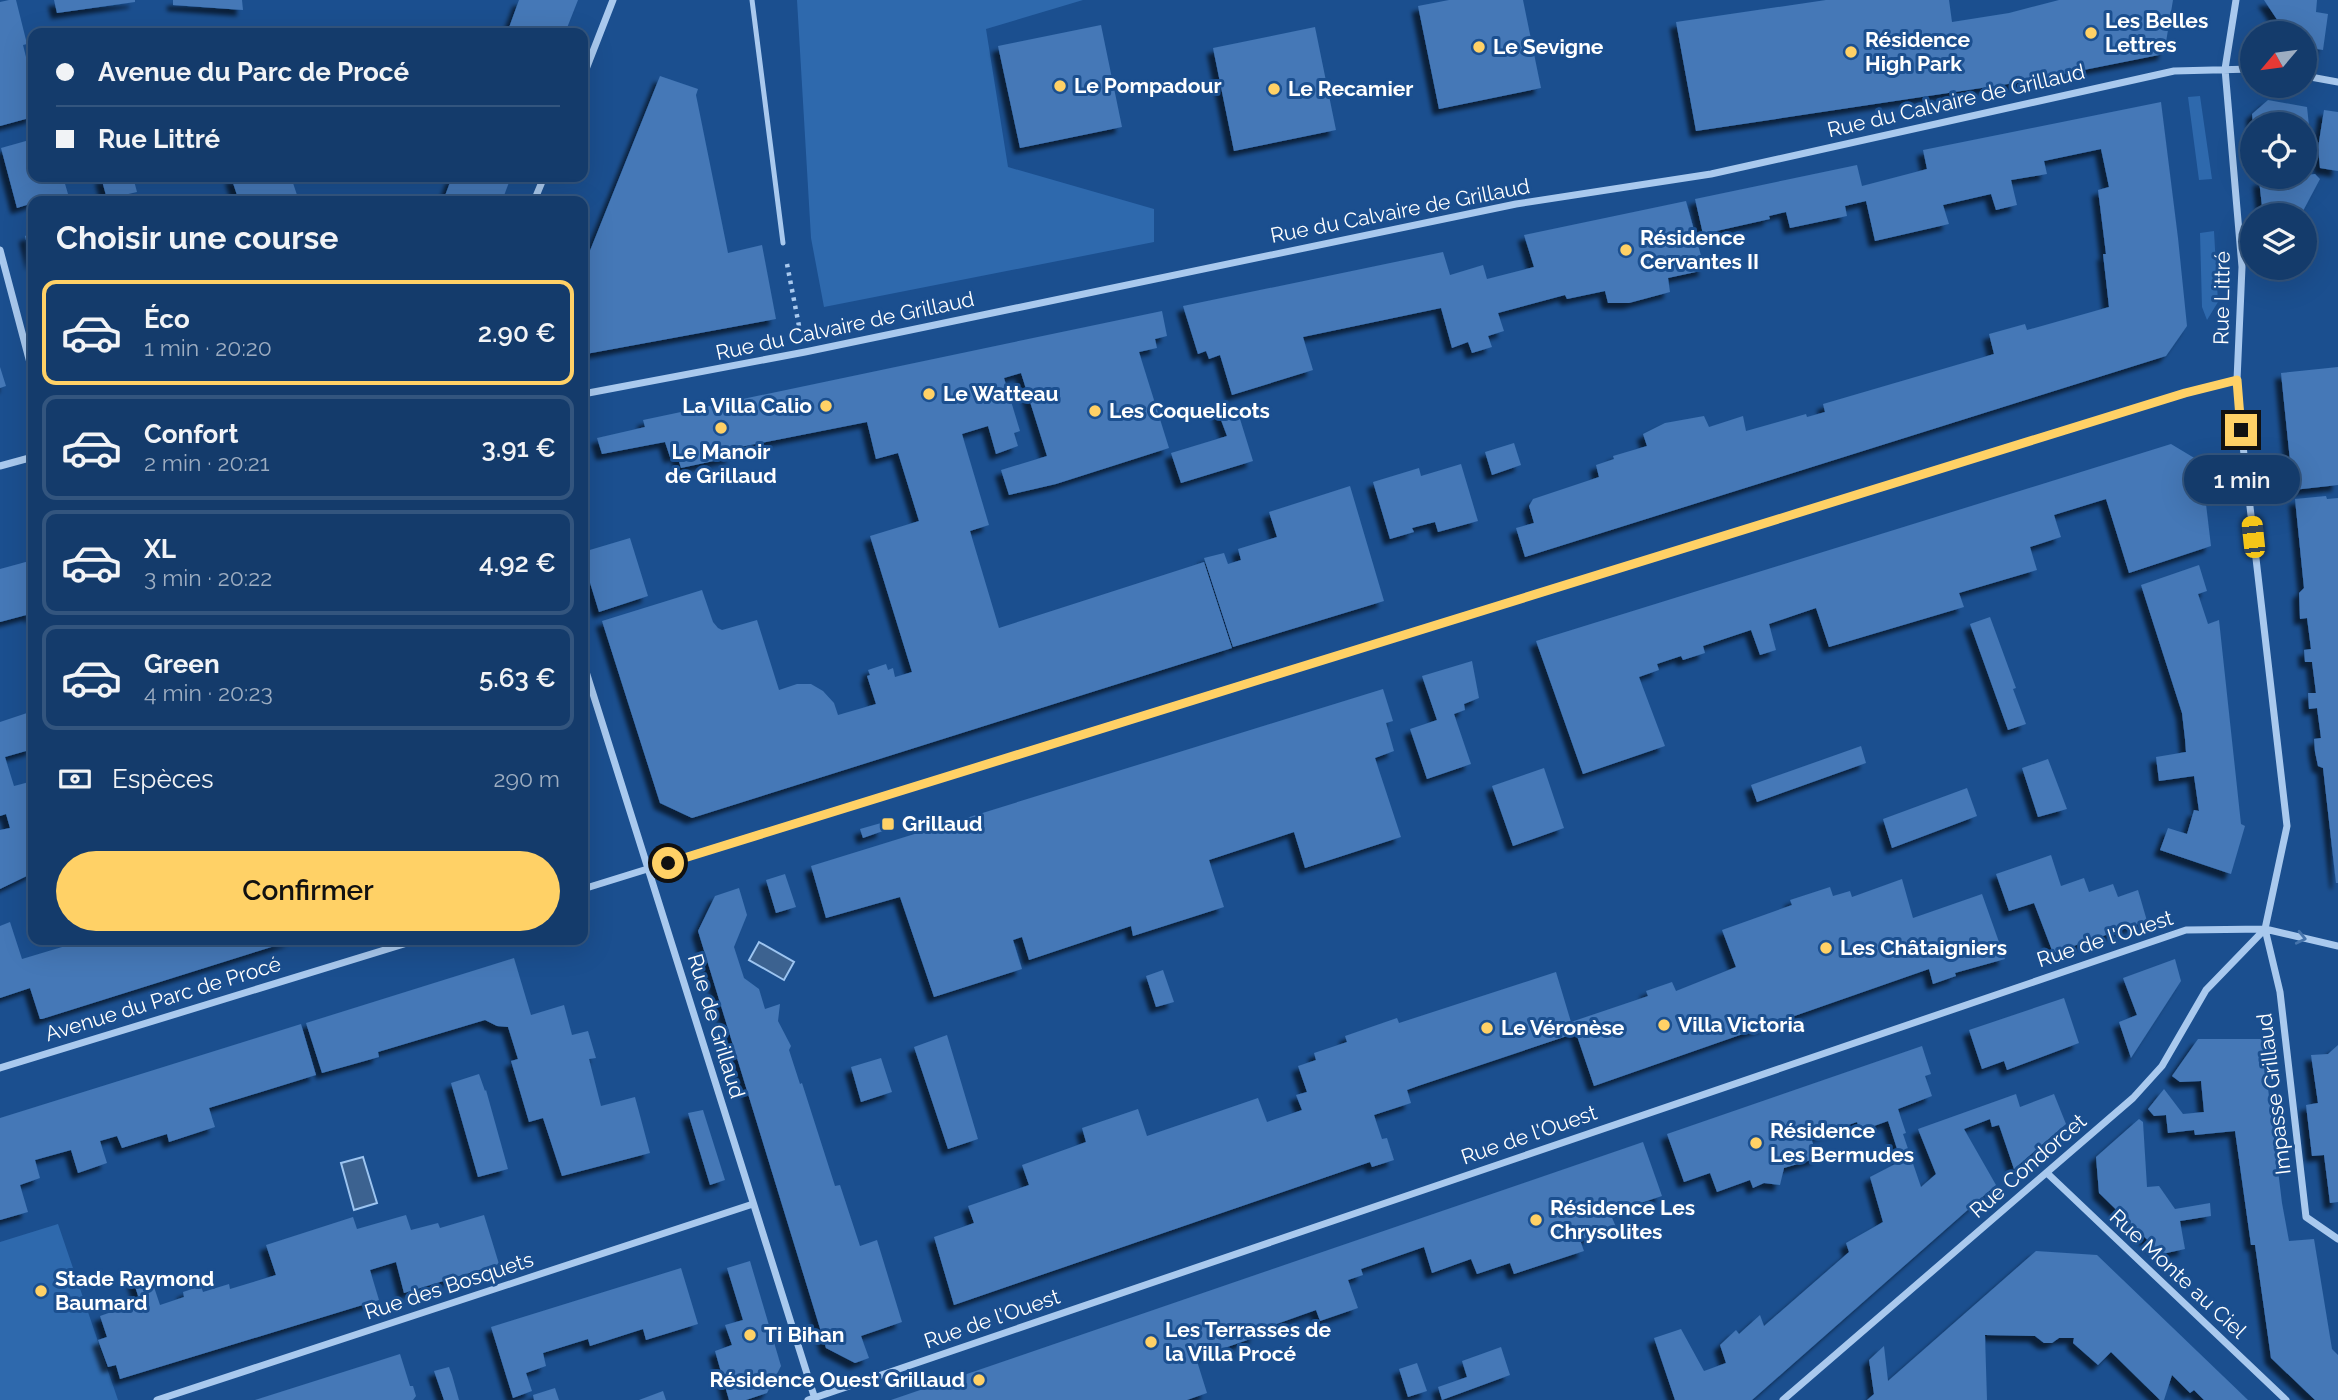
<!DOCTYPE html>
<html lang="fr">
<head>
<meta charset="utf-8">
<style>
  body { margin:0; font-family:Raleway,sans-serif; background:#214673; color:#f1f3f6; height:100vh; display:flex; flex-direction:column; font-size:26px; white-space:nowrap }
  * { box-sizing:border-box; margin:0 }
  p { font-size:23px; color:#9dadc1 }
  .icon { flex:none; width:38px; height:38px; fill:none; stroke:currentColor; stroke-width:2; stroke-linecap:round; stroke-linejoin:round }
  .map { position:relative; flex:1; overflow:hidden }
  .details { position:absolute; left:28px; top:196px; width:560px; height:749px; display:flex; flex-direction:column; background:#143b6b; border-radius:14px; box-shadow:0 7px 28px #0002,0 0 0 2px #33557e }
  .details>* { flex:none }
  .top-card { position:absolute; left:28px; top:28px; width:560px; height:154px; border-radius:14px; box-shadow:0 7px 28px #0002,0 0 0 2px #33557e; display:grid; align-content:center; height:154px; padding:0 28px; background:#143b6b }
  .needle { width:46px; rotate:241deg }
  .tools { position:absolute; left:2240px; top:21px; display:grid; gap:14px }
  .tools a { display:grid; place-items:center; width:77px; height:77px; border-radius:50%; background:#143b6b; box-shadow:0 7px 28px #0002,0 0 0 2px #33557e; font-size:35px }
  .end { position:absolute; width:32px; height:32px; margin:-16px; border:9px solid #ffd166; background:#111; box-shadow:0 0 0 4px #111 }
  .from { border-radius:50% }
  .bubble { position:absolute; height:49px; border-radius:24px; background:#143b6b; box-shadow:0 7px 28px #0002,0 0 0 2px #33557e; font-size:23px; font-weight:600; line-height:49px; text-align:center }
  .car { position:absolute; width:21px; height:42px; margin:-21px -10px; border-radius:9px; box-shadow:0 0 5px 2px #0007; background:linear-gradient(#f5c518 24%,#345 0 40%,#f5c518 0 76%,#345 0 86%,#f5c518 0) }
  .top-card b { display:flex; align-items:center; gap:24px; height:66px; font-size:26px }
  .top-card b+b { border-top:2px solid #33557e }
  .top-card i { width:18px; height:18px; background:#f1f3f6 }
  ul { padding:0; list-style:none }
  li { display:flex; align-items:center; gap:21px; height:105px; margin:0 14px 10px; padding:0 14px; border:4px solid #33557e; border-radius:14px }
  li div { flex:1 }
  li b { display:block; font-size:26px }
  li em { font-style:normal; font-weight:600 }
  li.selected { border-color:#ffd166 }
  li>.icon { width:63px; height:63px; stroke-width:1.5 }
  h2 { padding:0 28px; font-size:32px; line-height:84px }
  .pay { display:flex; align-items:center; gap:18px; height:77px; padding:0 28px; font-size:26px }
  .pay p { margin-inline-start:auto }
  .action { display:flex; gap:14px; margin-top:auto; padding:14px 28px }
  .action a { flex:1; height:80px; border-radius:42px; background:#ffd166; color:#111; font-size:28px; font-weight:600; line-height:80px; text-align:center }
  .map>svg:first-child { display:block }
  .green { fill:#2e69ad }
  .water { fill:#3c6290; stroke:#9cc4f0; stroke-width:2 }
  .building { fill:#4478b7; filter:url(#shadow) }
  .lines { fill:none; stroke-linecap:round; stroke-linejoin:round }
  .path { stroke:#a9c9ee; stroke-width:4.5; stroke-dasharray:3.5 5; stroke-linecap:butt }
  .service { stroke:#a9c9ee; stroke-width:5 }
  .minor { stroke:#a9c9ee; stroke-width:7 }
  .oneway { stroke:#4674ac }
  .route { stroke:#ffd166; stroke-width:9 }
  .poi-dot { fill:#ffd166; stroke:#1b4f8f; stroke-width:2.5 }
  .labels { text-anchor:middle; stroke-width:6; stroke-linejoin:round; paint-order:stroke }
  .poi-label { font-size:21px; font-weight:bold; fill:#fff; stroke:#1b4f8f; text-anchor:start }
  .street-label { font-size:21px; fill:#fff; stroke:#1b4f8f }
</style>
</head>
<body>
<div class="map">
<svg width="2338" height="1400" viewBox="0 0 2338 1400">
  <defs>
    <filter id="shadow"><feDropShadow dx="-6" dy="6" stdDeviation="2" flood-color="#0009"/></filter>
  </defs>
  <rect width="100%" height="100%" fill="#1b4f8f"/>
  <path class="green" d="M797 0H1083L986 29 1008 167 1154 209V242L824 307 811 238Z
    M2200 96 2212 179 2199 180 2188 97Z
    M2214 231 2218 302 2207 320 2202 307 2200 233Z
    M58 1224 118 1400H0V1242Z"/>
  <path class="water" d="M759 942 794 962 784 980 749 960Z
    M363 1157 377 1203 354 1210 341 1163Z"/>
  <path class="building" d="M9 0H16L27 44 23 45 33 85V117L0 126V2Z
    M54 0H135V2L57 13Z
    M173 0H242L243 10 173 5Z
    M519 0H578L565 33H507Z
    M1449 0H1523L1541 88 1439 109 1418 6Z
    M1826 0H1949L1952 22 2009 13 2059 0H2173L2164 54 2028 81 1696 131 1676 22Z
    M2264 0H2317L2316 12 2328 14 2323 50 2305 47V33H2286Z
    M1101 25 1122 127 1020 148 998 46Z
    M1315 27 1336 130 1234 151 1213 48Z
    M660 76 698 89 696 95 728 253 762 245 776 319 586 354 583 350V268Z
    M2268 100 2307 107 2313 163 2305 164V124H2253L2252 114Z
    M2161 102 2178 238 2187 326 2166 356 1525 557 1516 528 1534 523 1529 506 1533 499 1599 477 1596 465 1614 459 1613 456 1647 446 1643 434 1665 423 1704 416 1709 427 1743 416 1746 431 1806 414 1807 417 1825 412 1823 404 1994 354 1989 334 2025 324 2027 330 2109 307 2103 254H2106L2098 190 2109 187 2101 149 2044 161 2047 174 2011 180 2017 205 1996 210 1991 194 1943 205 1949 224 1875 241 1866 201 1845 206 1847 216 1790 228 1786 212 1769 216 1770 219 1703 234 1695 199 1857 165 1862 186 1927 169 1923 150Z
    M2324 110 2338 112V171L2320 168 2318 148Z
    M33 139V177H63L68 194 33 201V203L17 208 1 148Z
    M2315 174 2320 179 2303 211 2304 215H2263L2259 180Z
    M101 177H133L137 192 107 199Z
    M231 177H291L299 201H239Z
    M452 177H511L502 201H443Z
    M1686 201 1705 270 1668 278 1670 292 1629 303H1608L1605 291 1567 299 1565 295 1498 313 1504 331 1488 336 1492 347 1472 353 1468 342 1452 348 1441 308 1303 337 1313 370 1232 395 1220 355 1209 359 1206 351 1198 354 1183 306 1443 252 1450 275 1483 265 1487 279 1534 267 1524 235Z
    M33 233V264H32L25 236Z
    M1162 311 1167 336 1155 339 1157 348 1139 352 1169 448 1056 484 1009 495 1001 470 1047 456 1021 373 1004 378 1020 431 1014 433 1018 446 996 454 988 426 962 434 989 525 970 531 999 628 1204 562 1232 648 692 818 660 803 602 621 702 590 713 622 718 628 722 630 757 620 779 690 797 684H811L823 691 834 703 838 715 876 704 867 676 870 675 868 670 886 664 888 670 893 668 895 677 912 672 870 536 919 521 898 453 876 459 867 422 735 448 731 449 732 457 681 468 677 455 670 457 665 442 602 454 597 438 645 427 643 420Z
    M0 367 6 386 0 388Z
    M2338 367V485L2293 490 2281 373Z
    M1236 406 1253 461 1181 483 1171 453 1227 436 1218 412Z
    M1514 443 1521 465 1492 475 1485 452Z
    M2171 444 2201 462 2211 546 2129 573 2106 499 2054 515 2061 537 2030 547 2037 570 1959 593 1964 607 1829 647 1816 608 1769 624 1776 650 1760 655 1751 630 1703 646 1705 653 1683 660 1681 656 1657 664 1659 670 1639 677 1665 746 1583 774 1536 641Z
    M1461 464 1478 521 1438 532 1435 522 1412 528 1414 532 1390 539 1373 482 1419 468 1421 476Z
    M1350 486 1384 601 1233 647 1204 558 1224 553 1228 564 1241 560 1238 549 1277 537 1269 512Z
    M2326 496 2327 499 2338 498V883H2336L2323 768 2318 766 2315 752 2314 739 2321 738 2317 708 2309 709 2308 693H2316L2312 662H2305L2304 650 2311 649 2307 618 2300 619 2299 593 2304 588 2295 499Z
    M630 538 648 596 599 612 583 560V552Z
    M33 560V617H31L30 614 0 622V569Z
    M2199 565 2207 591 2198 594 2208 624 2219 620 2241 824 2245 826 2231 874 2160 850 2168 828 2187 834 2194 810 2199 811 2194 776 2159 781 2156 757 2186 752 2185 739 2182 713 2141 585Z
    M1990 617 2016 688 2013 689 2026 724 2008 730 1970 624Z
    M1472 661 1479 698 1464 704 1465 710 1454 714 1471 764 1427 779 1410 729 1437 720 1422 676Z
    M1383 689 1393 721 1386 723 1394 751 1375 758 1401 837 1305 868 1294 832 1209 860 1224 907 1133 936 1131 926 1029 960 1022 937 1013 940 1022 969 934 997 900 897 826 918 811 866Z
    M33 711V749L5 757 14 786 33 781V841L31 842 33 850V873L0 889V830L10 828 6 814 0 816V722Z
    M1861 746 1866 763 1757 802 1751 785Z
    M2048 759 2067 809 2038 817 2022 768Z
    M1544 768 1564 828 1513 846 1492 786Z
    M1967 788 1977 816 1892 848 1883 819Z
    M881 823 883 831 863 838 860 829Z
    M2051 855 2061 886 2084 878 2089 892 2113 884 2118 897 2138 890 2147 921 2053 953 2034 903 2009 911 1996 874Z
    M785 874 796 907 776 913 766 880Z
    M1902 879 1913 918 1982 894 2005 959 1955 973 1956 976 1933 984 1929 969 1594 1086 1576 1033 1418 1086 1407 1090 1411 1103 1374 1115 1382 1139 1387 1138 1394 1160 1372 1167 1370 1162 954 1305 934 1237 974 1223 968 1206 1029 1185 1022 1165 1086 1142 1082 1128 1138 1109 1147 1136 1258 1098 1267 1122 1302 1110 1296 1095 1307 1092 1298 1066 1316 1060 1314 1053 1347 1042 1345 1036 1397 1018 1399 1023 1556 972 1571 1022 1648 996 1646 991 1672 982 1676 991 1736 967 1722 930 1792 905 1790 900 1830 887 1833 896 1850 891 1852 897Z
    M739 888 747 915 734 947 744 978 759 989 765 1009 780 1004 778 1021 791 1046 789 1050 800 1084 802 1083 835 1186 840 1185 860 1246 877 1240 902 1322 861 1336 869 1358 855 1363 826 1348 698 931 715 896Z
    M10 922 22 959 72 944 71 940H294L42 1019H40L30 988 0 998V926Z
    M514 958 531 1015 564 1005 572 1035 588 1031 596 1058 589 1059 601 1106 635 1097 650 1153 562 1176 543 1118 529 1122 511 1061 518 1059 508 1027 497 1026 485 1020 378 1052 379 1057 322 1073 306 1023Z
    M2175 959 2181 981 2131 1058 2119 1022 2137 1015 2123 978Z
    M1163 970 1174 1002 1156 1007 1146 976Z
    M2064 998 2079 1043 2007 1070 2004 1061 1982 1069 1969 1030Z
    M301 1024 316 1075 209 1108 215 1127 169 1142 167 1134 122 1148 117 1136 100 1141 107 1163 78 1173 71 1150 35 1160 40 1178 20 1185 28 1212 0 1220V1118Z
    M947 1035 978 1139 948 1149 914 1047Z
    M2198 1039H2262L2282 1203 2289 1241 2314 1239 2332 1349 2338 1355V1400H2315L2271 1358 2255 1245H2251L2235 1131 2195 1135 2194 1130 2168 1133 2166 1115 2154 1116 2148 1109 2164 1089 2183 1114 2204 1112 2201 1081 2180 1082 2172 1076Z
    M2338 1045V1202L2330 1203 2324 1155 2312 1156 2306 1105 2318 1103 2311 1055 2328 1054Z
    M1922 1046 1931 1074 1925 1076 1932 1096 1898 1109 1906 1133 1903 1134 1921 1187 1936 1174 1918 1129 2016 1094 2020 1107 2054 1094 2066 1124 2014 1169 1999 1125 1992 1127 1990 1119 1964 1129 1996 1185 1752 1400H1675L1654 1338 1681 1329 1704 1371 1726 1363 1720 1345 1736 1330 1739 1334 1760 1315 1764 1326 1849 1252 1846 1243 1883 1222 1870 1177 1901 1161 1888 1121 1860 1131 1857 1122 1811 1138 1818 1158 1784 1168 1780 1185 1764 1183 1753 1188 1750 1180 1717 1192 1710 1173 1684 1182 1667 1134Z
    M881 1058 892 1092 861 1102 851 1067Z
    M479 1074 485 1091 486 1090 508 1169 478 1177 451 1083Z
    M703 1110 725 1180 710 1185 688 1113Z
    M2139 1119 2143 1122 2147 1187 2159 1186 2175 1209 2210 1203 2211 1216 2180 1221 2185 1249 2162 1254 2099 1193 2096 1157Z
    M1643 1142 1662 1196 1610 1213 1616 1227 1580 1240 1584 1251 1514 1274 1510 1263 1477 1274 1471 1259 1432 1273 1424 1247 1361 1269 1363 1275 1348 1280 1358 1308 1320 1321 1316 1310 1254 1332 1256 1337 1196 1358 1207 1393 1187 1400H891Z
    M406 1215 411 1230 438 1223 440 1228 484 1215 499 1264 404 1293 396 1262 370 1270 379 1300 120 1379 116 1365 108 1367 98 1340 107 1337 100 1316 140 1302 133 1280 150 1275 160 1305 184 1297 183 1292 201 1286 203 1292 229 1284 230 1289 276 1275 266 1245 353 1217 357 1229Z
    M2036 1251 2097 1255 2248 1400H2204L2194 1390 2190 1393 2172 1375 2164 1400H2160L2111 1352 2098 1365 2073 1343 2074 1338H2059L2052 1343H2044L2035 1336 1985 1335 1987 1400H1867L1874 1394 1869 1360 1884 1346 1888 1381Z
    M750 1261 781 1366 767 1393 746 1400H729L715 1351 732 1345 725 1325 743 1320 727 1268Z
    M681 1268 698 1324 646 1340 643 1329 590 1346 588 1339 543 1353 546 1366 526 1373 532 1391 513 1398 491 1327Z
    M1501 1347 1510 1375 1442 1400 1438 1387 1467 1377 1462 1361Z
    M400 1354 410 1386H413L416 1396 413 1400H255Z
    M1417 1363 1427 1391 1408 1397 1399 1369Z
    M449 1367 452 1375 459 1400H444L434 1371Z
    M555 1388 559 1400H534L533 1395Z
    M663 1391 666 1400H639Z"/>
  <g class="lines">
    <path class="path" d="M787 264 800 331"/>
    <path class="service" d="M752 0 783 243"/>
    <path class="minor" d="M2236 0 2225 69 2242 267 2237 380 2244 455 2287 826 2265 929 2280 992 2306 1217 2338 1239
      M2305 76 2338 82
      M583 77 613 0
      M534 201 544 177
      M0 250 33 374
      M583 394 805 352 1516 204 1711 174 2174 71 2252 69
      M0 466 33 457
      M583 662 815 1399
      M583 889 2185 393 2237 380
      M0 1068 417 940
      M2047 1173 2286 1400
      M157 1400 753 1204
      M808 1400 2186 930 2265 929 2338 946
      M1783 1400 2133 1098 2162 1066 2206 990 2265 929"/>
  </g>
  <defs><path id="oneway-chevron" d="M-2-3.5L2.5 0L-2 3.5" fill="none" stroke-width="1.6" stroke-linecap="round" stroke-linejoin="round" transform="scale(1.75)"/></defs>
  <use class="oneway" href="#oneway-chevron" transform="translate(2301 938) rotate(13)"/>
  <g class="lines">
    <path class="route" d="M668 863 2185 393 2237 380 2241 430"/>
  </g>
  <g class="poi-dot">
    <circle cx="2091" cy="33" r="7"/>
    <circle cx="1479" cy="47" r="7"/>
    <circle cx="1851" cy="52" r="7"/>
    <circle cx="1060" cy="86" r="7"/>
    <circle cx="1274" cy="89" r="7"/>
    <circle cx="1626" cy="250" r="7"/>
    <circle cx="929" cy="394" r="7"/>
    <circle cx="826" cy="406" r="7"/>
    <circle cx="1095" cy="411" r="7"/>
    <circle cx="721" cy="428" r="7"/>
    <rect x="881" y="817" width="14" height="14" rx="3.5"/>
    <circle cx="1826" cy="948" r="7"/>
    <circle cx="1664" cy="1025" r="7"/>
    <circle cx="1487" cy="1028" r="7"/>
    <circle cx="1756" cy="1143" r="7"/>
    <circle cx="1536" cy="1220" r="7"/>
    <circle cx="41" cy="1291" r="7"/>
    <circle cx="750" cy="1335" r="7"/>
    <circle cx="1151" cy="1342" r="7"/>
    <circle cx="979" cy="1380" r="7"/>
  </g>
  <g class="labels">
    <g class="poi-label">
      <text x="2105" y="28">Les Belles<tspan x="2105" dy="24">Lettres</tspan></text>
      <text x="1865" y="47">Résidence<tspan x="1865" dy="24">High Park</tspan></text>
      <text x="1493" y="54">Le Sevigne</text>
      <text x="1074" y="93">Le Pompadour</text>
      <text x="1288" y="96">Le Recamier</text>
      <text x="1640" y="245">Résidence<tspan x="1640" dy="24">Cervantes II</tspan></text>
      <text x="943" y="401">Le Watteau</text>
      <text x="812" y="413" text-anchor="end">La Villa Calio</text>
      <text x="1109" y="418">Les Coquelicots</text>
      <text x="721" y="459" text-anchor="middle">Le Manoir<tspan x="721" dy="24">de Grillaud</tspan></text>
      <text x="902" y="831">Grillaud</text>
      <text x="1840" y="955">Les Châtaigniers</text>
      <text x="1678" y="1032">Villa Victoria</text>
      <text x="1501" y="1035">Le Véronèse</text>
      <text x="1770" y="1138">Résidence<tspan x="1770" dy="24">Les Bermudes</tspan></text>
      <text x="1550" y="1215">Résidence Les<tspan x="1550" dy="24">Chrysolites</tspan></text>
      <text x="55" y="1286">Stade Raymond<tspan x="55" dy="24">Baumard</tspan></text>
      <text x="1165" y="1337">Les Terrasses de<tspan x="1165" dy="24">la Villa Procé</tspan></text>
      <text x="764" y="1342">Ti Bihan</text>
      <text x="965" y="1387" text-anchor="end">Résidence Ouest Grillaud</text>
    </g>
    <g class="street-label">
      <text transform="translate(1956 101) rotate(-13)" y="7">Rue du Calvaire de Grillaud</text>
      <text transform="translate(1400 211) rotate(-11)" y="7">Rue du Calvaire de Grillaud</text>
      <text transform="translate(2222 298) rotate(-89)" y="7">Rue Littré</text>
      <text transform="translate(845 326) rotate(-12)" y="7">Rue du Calvaire de Grillaud</text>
      <text transform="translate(2105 939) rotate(-18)" y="7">Rue de l'Ouest</text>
      <text transform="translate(163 999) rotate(-17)" y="7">Avenue du Parc de Procé</text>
      <text transform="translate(716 1026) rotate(73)" y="7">Rue de Grillaud</text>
      <text transform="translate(2274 1094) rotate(-97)" y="7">Impasse Grillaud</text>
      <text transform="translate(1529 1135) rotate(-19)" y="7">Rue de l'Ouest</text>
      <text transform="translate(2028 1166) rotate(-41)" y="7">Rue Condorcet</text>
      <text transform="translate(2178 1274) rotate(43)" y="7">Rue Monte au Ciel</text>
      <text transform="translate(449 1286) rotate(-18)" y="7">Rue des Bosquets</text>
      <text transform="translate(992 1319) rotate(-19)" y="7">Rue de l'Ouest</text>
    </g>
  </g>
</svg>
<div class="tools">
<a><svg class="needle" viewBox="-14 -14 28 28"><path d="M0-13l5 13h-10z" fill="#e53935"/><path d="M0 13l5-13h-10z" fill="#9dadc1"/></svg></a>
<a><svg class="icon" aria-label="locate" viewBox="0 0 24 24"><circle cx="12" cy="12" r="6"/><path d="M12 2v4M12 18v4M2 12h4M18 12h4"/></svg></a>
<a><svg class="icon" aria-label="layers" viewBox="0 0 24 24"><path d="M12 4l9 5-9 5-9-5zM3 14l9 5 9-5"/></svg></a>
</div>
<i class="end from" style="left:668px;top:863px"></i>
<i class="end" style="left:2241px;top:430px"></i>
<div class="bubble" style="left:2184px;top:455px;width:116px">1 min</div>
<i class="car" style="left:2253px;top:537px;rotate:354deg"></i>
<div class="top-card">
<b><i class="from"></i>Avenue du Parc de Procé</b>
<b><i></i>Rue Littré</b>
</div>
<section class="details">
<h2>Choisir une course</h2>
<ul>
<li class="selected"><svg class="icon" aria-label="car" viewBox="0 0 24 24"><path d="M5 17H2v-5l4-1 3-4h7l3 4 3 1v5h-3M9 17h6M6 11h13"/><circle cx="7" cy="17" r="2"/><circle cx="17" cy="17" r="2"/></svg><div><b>Éco</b><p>1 min · 20:20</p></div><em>2.90 €</em></li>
<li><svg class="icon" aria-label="car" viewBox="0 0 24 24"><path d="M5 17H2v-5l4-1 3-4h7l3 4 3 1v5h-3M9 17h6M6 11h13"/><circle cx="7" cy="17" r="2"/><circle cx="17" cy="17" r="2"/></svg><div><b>Confort</b><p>2 min · 20:21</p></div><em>3.91 €</em></li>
<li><svg class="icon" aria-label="car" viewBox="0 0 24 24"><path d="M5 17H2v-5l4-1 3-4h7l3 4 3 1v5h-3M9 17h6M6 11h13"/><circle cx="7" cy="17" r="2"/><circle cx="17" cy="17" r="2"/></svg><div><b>XL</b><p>3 min · 20:22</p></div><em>4.92 €</em></li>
<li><svg class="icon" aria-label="car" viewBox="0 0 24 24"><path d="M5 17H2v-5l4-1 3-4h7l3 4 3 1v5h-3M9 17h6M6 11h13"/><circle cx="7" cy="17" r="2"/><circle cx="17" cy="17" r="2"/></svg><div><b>Green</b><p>4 min · 20:23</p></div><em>5.63 €</em></li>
</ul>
<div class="pay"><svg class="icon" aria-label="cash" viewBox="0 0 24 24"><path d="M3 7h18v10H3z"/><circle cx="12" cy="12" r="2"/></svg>Espèces<p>290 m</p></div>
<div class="action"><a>Confirmer</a></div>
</section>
</div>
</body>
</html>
